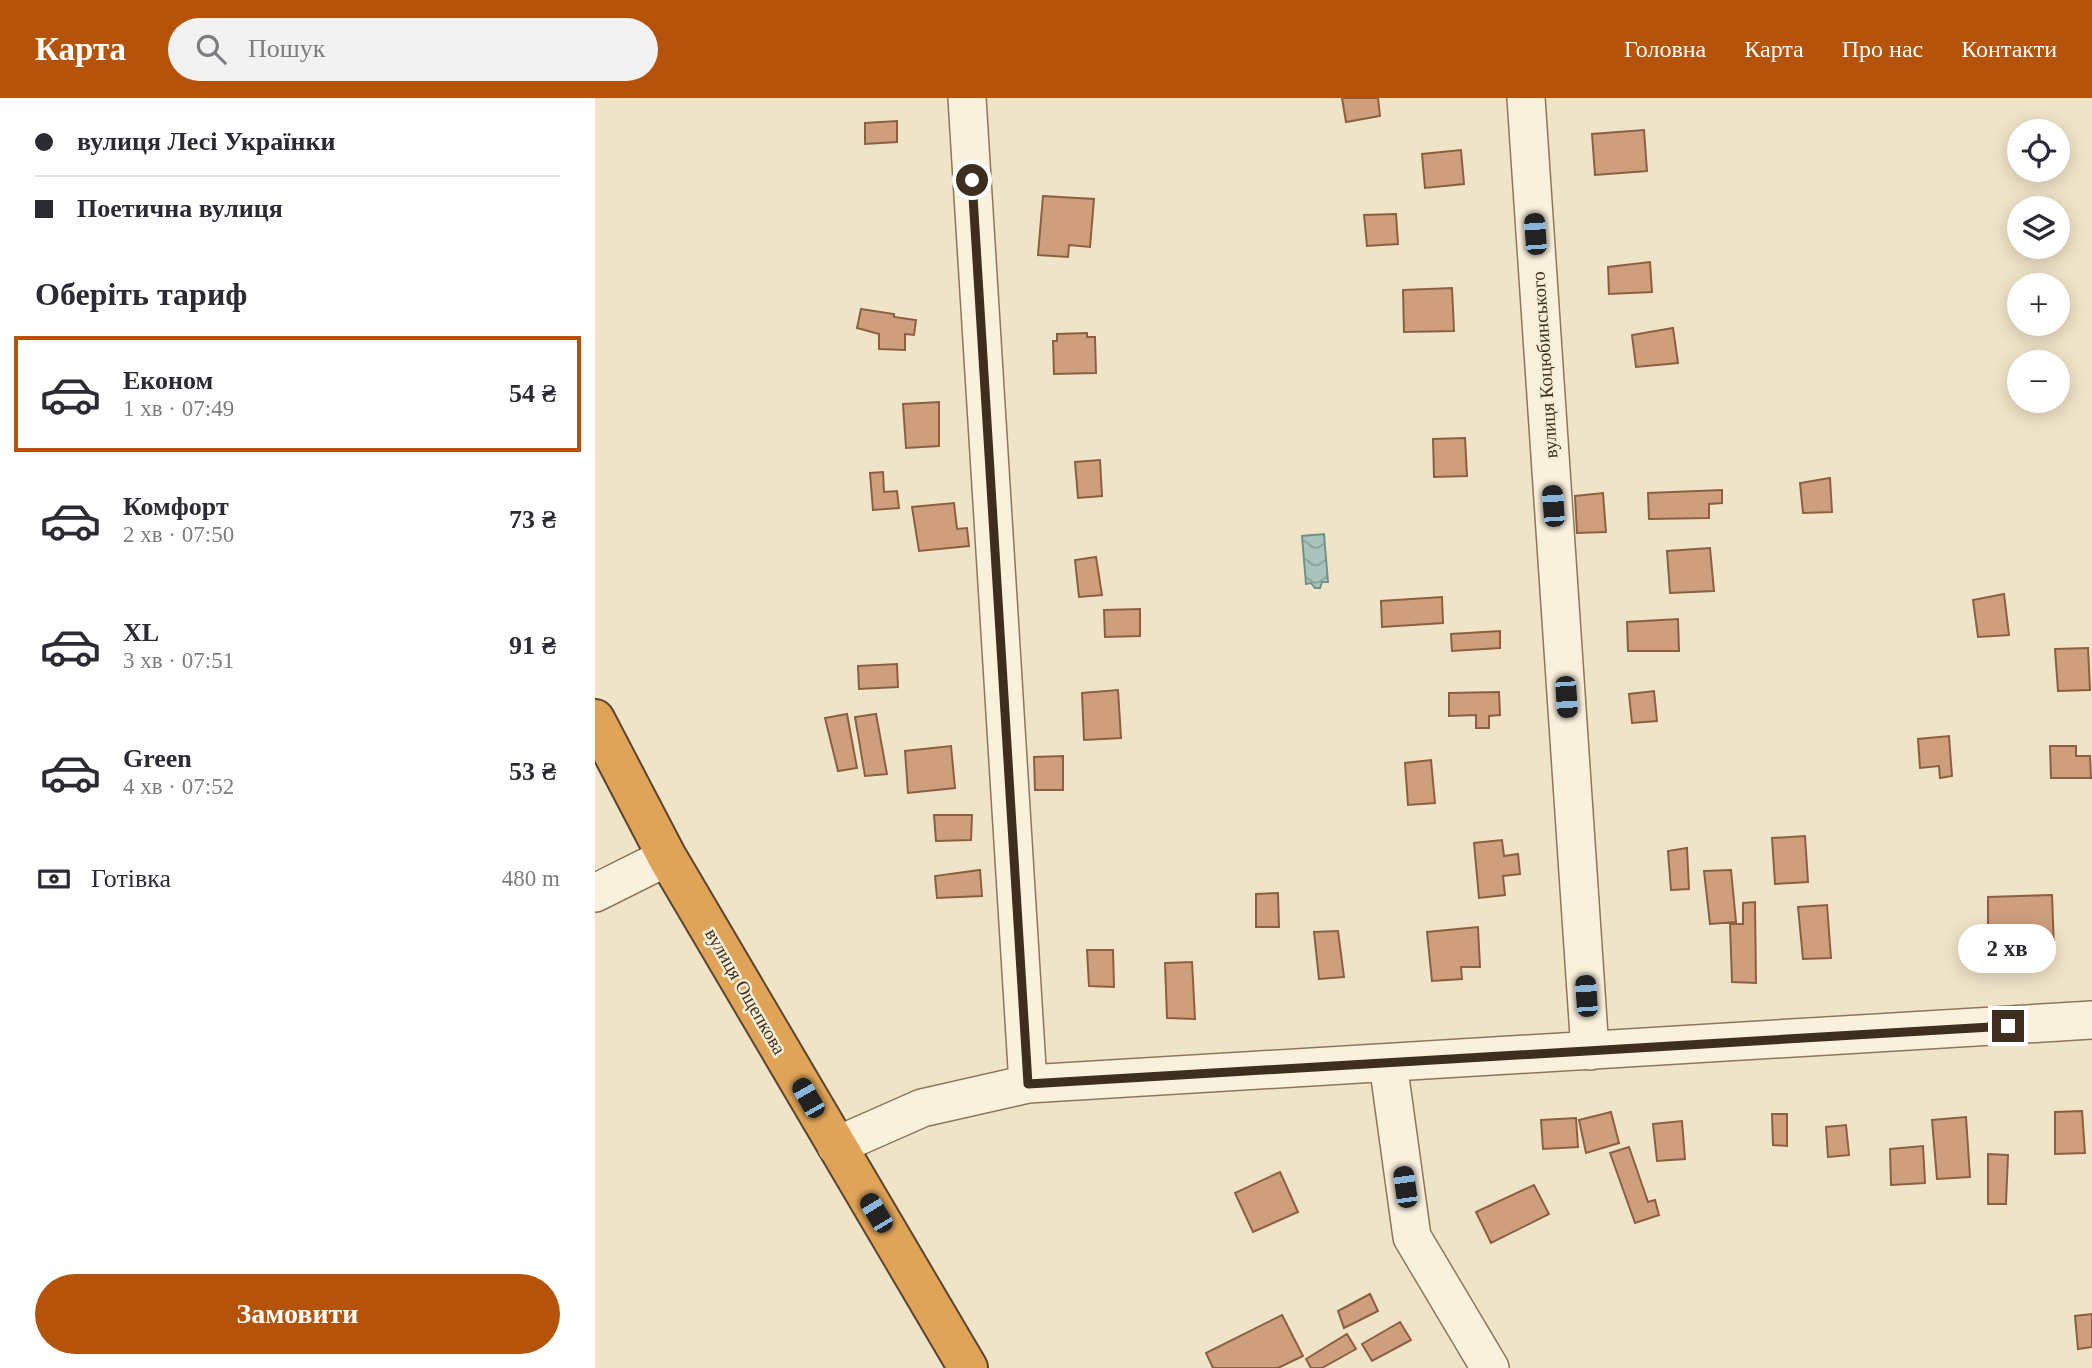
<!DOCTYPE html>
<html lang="uk">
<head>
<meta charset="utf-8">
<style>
  body { margin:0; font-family:"Times New Roman",serif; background:#f2f2f3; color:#2b2b33; height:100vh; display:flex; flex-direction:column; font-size:26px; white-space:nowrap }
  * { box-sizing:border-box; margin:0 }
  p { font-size:23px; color:#7c7c81 }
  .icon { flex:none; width:38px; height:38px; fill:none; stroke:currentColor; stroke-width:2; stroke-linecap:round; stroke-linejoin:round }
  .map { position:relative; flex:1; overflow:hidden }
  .details { display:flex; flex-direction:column; background:#fff; width:595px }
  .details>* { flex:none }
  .banner { display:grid; align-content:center; height:154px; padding:0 35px; background:#fff }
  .controls { position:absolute; left:1412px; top:21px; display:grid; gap:14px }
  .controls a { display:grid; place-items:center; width:63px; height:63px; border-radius:50%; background:#fff; box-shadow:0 4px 18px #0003; font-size:35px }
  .end { position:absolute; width:32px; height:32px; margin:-16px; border:9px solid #3d2e20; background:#fff; box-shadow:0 0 0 4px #fff }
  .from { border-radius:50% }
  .bubble { position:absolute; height:49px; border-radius:24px; background:#fff; box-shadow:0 4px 18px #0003; font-size:23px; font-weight:800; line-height:49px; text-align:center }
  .car { position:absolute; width:21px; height:42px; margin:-21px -10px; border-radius:9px; box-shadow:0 0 5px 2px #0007; background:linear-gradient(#222 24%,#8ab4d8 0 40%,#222 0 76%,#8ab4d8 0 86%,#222 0) }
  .banner b { display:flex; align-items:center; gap:24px; height:66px; font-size:26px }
  .banner b+b { border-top:2px solid #e1e1e2 }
  .banner i { width:18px; height:18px; background:#2b2b33 }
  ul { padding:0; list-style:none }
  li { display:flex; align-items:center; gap:21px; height:116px; margin:0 14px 10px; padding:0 21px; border:4px solid transparent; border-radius:0px }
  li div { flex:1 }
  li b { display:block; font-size:26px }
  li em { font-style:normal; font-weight:800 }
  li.selected { border-color:#b45309 }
  li>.icon { width:63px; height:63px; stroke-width:1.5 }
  h2 { padding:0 35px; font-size:32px; line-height:84px }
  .pay { display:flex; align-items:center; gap:18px; height:77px; padding:0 35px; font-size:26px }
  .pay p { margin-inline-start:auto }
  .action { display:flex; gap:14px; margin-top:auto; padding:14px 35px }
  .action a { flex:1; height:80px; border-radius:42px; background:#b45309; color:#fff; font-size:28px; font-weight:800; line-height:80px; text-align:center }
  header { display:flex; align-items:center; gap:42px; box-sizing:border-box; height:98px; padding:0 35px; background:#b45309; color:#fff }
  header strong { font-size:33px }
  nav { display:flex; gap:38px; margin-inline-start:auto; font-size:24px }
  .search { width:490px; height:63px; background:#f2f2f3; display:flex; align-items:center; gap:18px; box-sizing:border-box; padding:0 24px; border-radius:38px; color:#7c7c81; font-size:26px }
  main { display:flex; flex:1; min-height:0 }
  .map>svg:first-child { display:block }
  .water { fill:url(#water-waves); stroke:#6f938a; stroke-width:2 }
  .building { fill:#cf9f7d; stroke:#8d5f41; stroke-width:2 }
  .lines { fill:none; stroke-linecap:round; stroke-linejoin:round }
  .minor-casing { stroke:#8d765c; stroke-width:40 }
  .highway-casing { stroke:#5b4430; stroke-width:42 }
  .minor { stroke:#faf1dc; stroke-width:37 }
  .highway { stroke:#e0a458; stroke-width:38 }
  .route { stroke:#3d2e20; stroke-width:9 }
  .labels { text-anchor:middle; stroke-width:5; stroke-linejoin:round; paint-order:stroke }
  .street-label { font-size:19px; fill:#3d2e20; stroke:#f7eed8 }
</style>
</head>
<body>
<header>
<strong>Карта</strong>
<div class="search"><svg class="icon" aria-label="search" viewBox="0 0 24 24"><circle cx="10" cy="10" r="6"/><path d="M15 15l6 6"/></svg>Пошук</div>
<nav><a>Головна</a><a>Карта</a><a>Про нас</a><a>Контакти</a></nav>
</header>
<main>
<section class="details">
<div class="banner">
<b><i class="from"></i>вулиця Лесі Українки</b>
<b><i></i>Поетична вулиця</b>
</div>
<h2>Оберіть тариф</h2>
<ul>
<li class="selected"><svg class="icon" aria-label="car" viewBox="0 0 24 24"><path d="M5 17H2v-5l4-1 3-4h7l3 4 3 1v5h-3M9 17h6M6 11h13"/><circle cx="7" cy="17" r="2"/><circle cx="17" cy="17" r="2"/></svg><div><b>Економ</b><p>1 хв · 07:49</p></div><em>54 ₴</em></li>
<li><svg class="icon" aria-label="car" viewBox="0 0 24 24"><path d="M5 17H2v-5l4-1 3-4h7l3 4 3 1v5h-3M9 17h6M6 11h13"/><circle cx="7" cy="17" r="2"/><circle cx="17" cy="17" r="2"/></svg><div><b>Комфорт</b><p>2 хв · 07:50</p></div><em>73 ₴</em></li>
<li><svg class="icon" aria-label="car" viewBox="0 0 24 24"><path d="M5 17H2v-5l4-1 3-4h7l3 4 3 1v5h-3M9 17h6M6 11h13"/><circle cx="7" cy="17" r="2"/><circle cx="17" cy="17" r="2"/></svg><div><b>XL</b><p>3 хв · 07:51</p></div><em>91 ₴</em></li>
<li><svg class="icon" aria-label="car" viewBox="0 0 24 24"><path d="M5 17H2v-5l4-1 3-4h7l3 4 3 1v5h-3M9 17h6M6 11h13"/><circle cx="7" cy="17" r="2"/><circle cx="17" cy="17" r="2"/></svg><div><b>Green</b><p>4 хв · 07:52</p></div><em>53 ₴</em></li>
</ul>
<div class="pay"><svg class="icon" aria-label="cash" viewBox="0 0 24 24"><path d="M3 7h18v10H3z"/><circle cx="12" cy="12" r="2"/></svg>Готівка<p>480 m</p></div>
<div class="action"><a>Замовити</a></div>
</section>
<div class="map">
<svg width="1497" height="1270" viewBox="0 0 1497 1270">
  <defs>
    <pattern id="water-waves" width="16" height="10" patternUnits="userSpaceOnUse" patternTransform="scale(1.75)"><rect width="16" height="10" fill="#a9c4bc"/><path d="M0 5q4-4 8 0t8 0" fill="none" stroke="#8ba098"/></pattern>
  </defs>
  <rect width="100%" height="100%" fill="#f0e4c8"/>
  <path class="water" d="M729 436 733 484H727L725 490H720L716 485 711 486 707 438Z"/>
  <path class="building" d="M747 0H783L785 18 751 24Z
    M302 23V44L270 46V25Z
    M1049 32 1052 73 1000 77 997 36Z
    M866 52 869 86 830 90 827 56Z
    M448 98 499 101 495 149 474 147 473 159 443 157Z
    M801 116 803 146 772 148 769 117Z
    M1055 164 1057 194 1014 196 1013 169Z
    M857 190 859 233 809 234 808 192Z
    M266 211 299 216V219L321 222 319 237 310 236V252L284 251V236L262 230Z
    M1078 230 1083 265 1041 269 1037 237Z
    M492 235V239H500L501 275 459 276 458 243H462V236Z
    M344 304V348L311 350 308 306Z
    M870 340 872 378 839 379 838 341Z
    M505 362 507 398 483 400 480 364Z
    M288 374 289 394 302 393 304 410 278 412 275 375Z
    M1235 380 1237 414 1208 415 1205 385Z
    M1127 392V405L1114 406V420L1054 421 1053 395Z
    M1008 395 1011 434 982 435 980 398Z
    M359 405 362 431 372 430 374 448 324 453 317 409Z
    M1115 450 1119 493 1075 495 1072 453Z
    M501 459 507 497 484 499 480 462Z
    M1409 496 1414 537 1383 539 1378 502Z
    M847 499 848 525 787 529 786 503Z
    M545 511V538L510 539 509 512Z
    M1083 521 1084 553H1033L1032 524Z
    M905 533V550L857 553 856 536Z
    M1493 550 1495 592 1463 593 1460 551Z
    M302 566 303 589 264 591 263 568Z
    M523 592 526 640 489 642 487 595Z
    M1059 593 1062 623 1037 625 1034 596Z
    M904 594 905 617 894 618V630H881V617L854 618V595Z
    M252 616 262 670 243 673 230 620Z
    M281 616 292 676 270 678 260 619Z
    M1354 638 1357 678 1345 680 1344 668 1325 670 1323 641Z
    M356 648 360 690 313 695 310 653Z
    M1455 648H1481V658H1495L1496 680H1456Z
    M468 658V692H440L439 659Z
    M836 662 840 705 813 707 810 665Z
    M339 717H377L376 742 341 743Z
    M1210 738 1213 784 1180 786 1177 740Z
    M907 742 909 758 923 756 925 776 908 778 910 797 884 800 879 745Z
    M1092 750 1094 791 1076 792 1073 753Z
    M385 772 387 798 342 800 340 778Z
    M1136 772 1141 824 1115 826 1109 773Z
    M683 795 684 829H661V796Z
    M1457 797 1459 850 1393 853V799Z
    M1160 804 1161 885 1137 884 1135 826H1148V805Z
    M1232 807 1236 860 1208 861 1203 809Z
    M883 829 885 869H866L867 881 837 883 832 834Z
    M743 833 749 879 724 881 719 834Z
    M492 852H518L519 889 494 888Z
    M597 864 600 921 572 920 570 865Z
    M1487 1013 1490 1055 1460 1056V1014Z
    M1016 1014 1024 1045 991 1055 984 1022Z
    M1177 1016H1192V1048L1178 1047Z
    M1371 1019 1375 1079 1342 1081 1337 1022Z
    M981 1020 983 1049 948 1051 946 1022Z
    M1087 1023 1090 1061 1062 1063 1058 1026Z
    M1251 1027 1254 1057 1233 1059 1231 1029Z
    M1328 1048 1330 1085 1296 1087 1295 1051Z
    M1034 1049 1053 1104 1060 1102 1064 1117 1040 1125 1015 1055Z
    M1393 1056 1413 1057 1411 1106H1393Z
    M685 1074 703 1114 658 1134 640 1095Z
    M939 1087 954 1116 896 1145 881 1114Z
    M775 1196 783 1213 749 1230 743 1213Z
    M1497 1216V1249L1483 1251 1480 1218Z
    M687 1217 708 1258 683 1270H618L611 1255Z
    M805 1224 816 1242 777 1263 767 1246Z
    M752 1236 761 1251 727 1270H716L711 1261Z"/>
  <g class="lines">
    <defs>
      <path id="minor" d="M372 0 433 986
        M931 0 995 953
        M0 795 72 759
        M793 965 817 1139 895 1270
        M241 1048 327 1010 433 986 1497 922"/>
      <path id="highway" d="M0 621 72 759 373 1270"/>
    </defs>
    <use href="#minor" class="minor-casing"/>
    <use href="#highway" class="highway-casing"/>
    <use href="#minor" class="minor"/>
    <use href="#highway" class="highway"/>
  </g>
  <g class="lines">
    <path class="route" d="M377 82 433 986 1413 928"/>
  </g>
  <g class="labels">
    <g class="street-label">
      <text transform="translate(949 267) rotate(-94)" y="7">вулиця Коцюбинського</text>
      <text transform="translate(151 893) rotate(60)" y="7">вулиця Ощепкова</text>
    </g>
  </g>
</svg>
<div class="controls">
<a><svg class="icon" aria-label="locate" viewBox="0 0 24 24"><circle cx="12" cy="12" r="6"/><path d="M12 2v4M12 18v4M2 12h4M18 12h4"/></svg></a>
<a><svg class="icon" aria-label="layers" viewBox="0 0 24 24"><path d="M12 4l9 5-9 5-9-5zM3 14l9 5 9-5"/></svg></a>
<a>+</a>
<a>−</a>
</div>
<i class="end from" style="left:377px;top:82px"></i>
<i class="end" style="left:1413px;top:928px"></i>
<div class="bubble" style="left:1363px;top:826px;width:98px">2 хв</div>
<i class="car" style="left:940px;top:136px;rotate:356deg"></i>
<i class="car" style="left:958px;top:408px;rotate:356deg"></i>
<i class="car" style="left:971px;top:599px;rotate:176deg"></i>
<i class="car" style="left:991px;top:898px;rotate:356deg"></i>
<i class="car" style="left:213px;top:1000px;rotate:330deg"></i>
<i class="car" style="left:810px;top:1089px;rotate:352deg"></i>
<i class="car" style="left:281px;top:1115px;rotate:329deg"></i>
</div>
</main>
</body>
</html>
